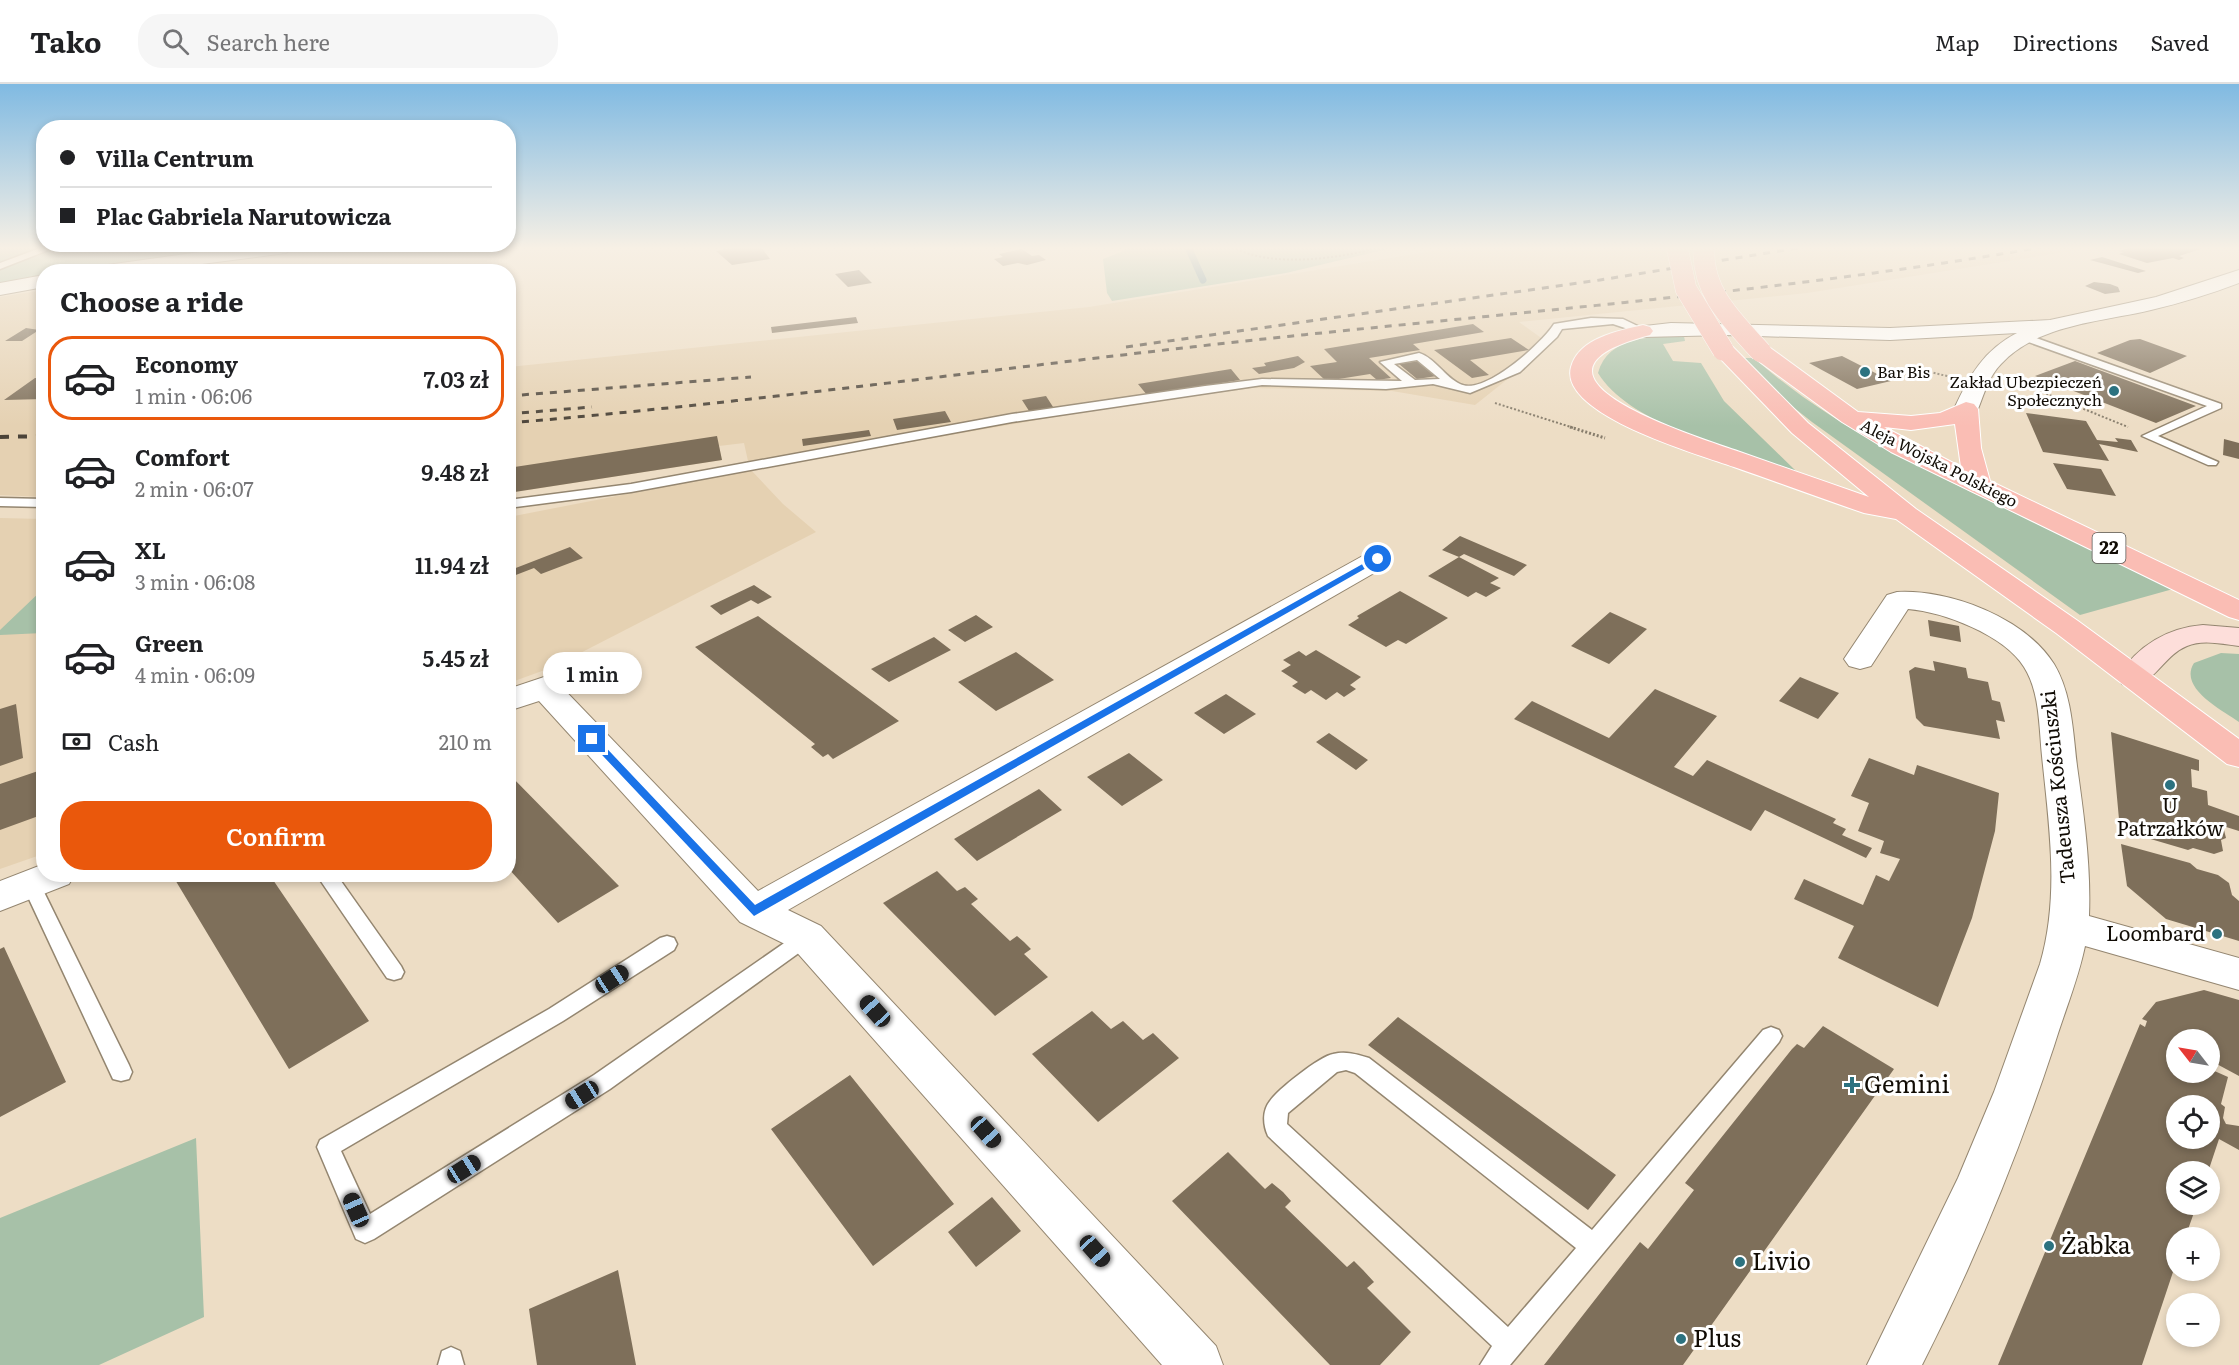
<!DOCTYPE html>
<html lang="en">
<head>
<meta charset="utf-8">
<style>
  body { margin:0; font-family:Literata,serif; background:#f6f6f6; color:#202124; height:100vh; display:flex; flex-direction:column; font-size:22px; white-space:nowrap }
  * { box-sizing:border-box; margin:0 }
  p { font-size:20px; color:#757577 }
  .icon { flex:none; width:33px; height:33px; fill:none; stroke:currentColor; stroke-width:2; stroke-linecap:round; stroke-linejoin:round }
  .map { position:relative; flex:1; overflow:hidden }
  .sheet { position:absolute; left:36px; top:180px; width:480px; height:618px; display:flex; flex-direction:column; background:#fff; border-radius:24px; box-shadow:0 3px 9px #0003 }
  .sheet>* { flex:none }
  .banner { position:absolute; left:36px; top:36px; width:480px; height:132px; border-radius:24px; box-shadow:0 3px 9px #0003; display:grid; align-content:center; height:132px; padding:0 24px; background:#fff }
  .needle { width:39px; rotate:301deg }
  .buttons { position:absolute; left:2166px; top:945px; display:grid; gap:12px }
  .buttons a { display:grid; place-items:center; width:54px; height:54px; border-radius:50%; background:#fff; box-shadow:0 3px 9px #0003; font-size:30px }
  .end { position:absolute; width:27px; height:27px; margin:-14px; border:8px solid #1a73e8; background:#fff; box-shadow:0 0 0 3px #fff }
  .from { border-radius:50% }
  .bubble { position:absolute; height:42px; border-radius:21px; background:#fff; box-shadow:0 3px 9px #0003; font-size:20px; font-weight:600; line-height:42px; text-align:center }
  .car { position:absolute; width:18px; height:36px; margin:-18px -9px; border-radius:8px; box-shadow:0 0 4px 2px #0007; background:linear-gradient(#222 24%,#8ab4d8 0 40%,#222 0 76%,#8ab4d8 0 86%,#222 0) }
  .banner b { display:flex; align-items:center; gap:21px; height:57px; font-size:22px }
  .banner b+b { border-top:2px solid #e0e0e0 }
  .banner i { width:15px; height:15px; background:#202124 }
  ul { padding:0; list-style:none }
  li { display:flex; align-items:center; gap:18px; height:84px; margin:0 12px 9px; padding:0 12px; border:3px solid transparent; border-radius:24px }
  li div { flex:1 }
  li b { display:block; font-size:22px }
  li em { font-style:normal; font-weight:600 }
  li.on { border-color:#ea580c }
  li>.icon { width:54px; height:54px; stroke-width:1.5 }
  h2 { padding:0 24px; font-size:27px; line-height:72px }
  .pay { display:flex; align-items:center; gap:15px; height:66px; padding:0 24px; font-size:22px }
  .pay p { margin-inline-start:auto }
  .cta { display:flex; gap:12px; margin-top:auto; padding:12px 24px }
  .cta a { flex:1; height:69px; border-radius:24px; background:#ea580c; color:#fff; font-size:24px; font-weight:600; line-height:69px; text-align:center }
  header { display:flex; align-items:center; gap:36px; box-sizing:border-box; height:84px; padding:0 30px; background:#fff; border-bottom:2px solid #e0e0e0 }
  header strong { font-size:28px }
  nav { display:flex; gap:33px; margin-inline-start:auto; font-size:21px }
  .search { width:420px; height:54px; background:#f6f6f6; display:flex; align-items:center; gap:15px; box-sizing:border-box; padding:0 21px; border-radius:24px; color:#757577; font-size:22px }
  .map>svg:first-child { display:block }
  .built { fill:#e5d1b2 }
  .green { fill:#a7c1a8 }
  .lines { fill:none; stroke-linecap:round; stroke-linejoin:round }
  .stream { stroke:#628d99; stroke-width:7 }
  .building { fill:#7e6f5a; fill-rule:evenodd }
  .service-casing { stroke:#948670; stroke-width:3 }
  .minor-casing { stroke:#948670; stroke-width:2 }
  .secondary-casing { stroke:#948670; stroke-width:2 }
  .primary-casing { stroke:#fff; stroke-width:2 }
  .path-far1 { stroke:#877d6c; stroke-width:2; stroke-dasharray:2 2; stroke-linecap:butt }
  .path { stroke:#877d6c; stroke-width:3; stroke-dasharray:2 2; stroke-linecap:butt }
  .service { fill:#fff; fill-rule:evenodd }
  .minor { fill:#fff; fill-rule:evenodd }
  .secondary { fill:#fddeda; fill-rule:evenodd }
  .primary { fill:#fabdb4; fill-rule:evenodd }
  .rail-far1 { stroke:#4b4338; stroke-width:3; stroke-dasharray:7 7; stroke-linecap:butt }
  .rail { stroke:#4b4338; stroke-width:4; stroke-dasharray:9 9; stroke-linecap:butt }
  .primary-bridge-casing { stroke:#fff; stroke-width:22; stroke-linecap:butt }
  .primary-bridge { stroke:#fabdb4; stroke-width:21 }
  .route { fill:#1a73e8 }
  .poi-dot { fill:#2c7280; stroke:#fff; stroke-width:2 }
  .labels { text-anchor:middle; stroke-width:6; stroke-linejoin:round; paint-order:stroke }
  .far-poi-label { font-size:16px; fill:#110c05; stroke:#fff; text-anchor:start }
  .far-street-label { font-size:16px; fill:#110c05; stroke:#fff }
  .shield { fill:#fff; stroke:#585550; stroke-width:1.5 }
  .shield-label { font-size:18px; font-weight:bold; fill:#110c05 }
  .street-label { font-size:20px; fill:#110c05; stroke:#fff }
  .poi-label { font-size:20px; fill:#110c05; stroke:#fff }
  .near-poi-label { font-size:24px; fill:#110c05; stroke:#fff; text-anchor:start }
</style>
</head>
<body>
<header>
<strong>Tako</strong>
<div class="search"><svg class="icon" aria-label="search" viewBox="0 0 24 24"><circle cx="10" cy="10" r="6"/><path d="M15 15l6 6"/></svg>Search here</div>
<nav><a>Map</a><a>Directions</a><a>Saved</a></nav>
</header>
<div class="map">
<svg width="2239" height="1281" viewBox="0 0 2239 1281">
  <rect width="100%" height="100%" fill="#edddc5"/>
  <path class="built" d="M1457 163H2069L2078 166 1807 209 1519 238 1548 259 1538 271 1475 321 1392 307 1253 304 1100 325 751 386 783 420 816 448 553 583 509 599V433L750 386 744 359 719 362 722 376 509 409V283L1089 223Z
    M43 206V413L0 411V213Z
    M0 434 44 435 43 770 0 785Z"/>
  <path class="green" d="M0 163H236L73 187 44 188 43 192 0 199Z
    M1126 163H1396L1286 189 1112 217 1107 209 1103 175 1124 167Z
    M1684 252 1685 257 1663 260 1673 277 1701 279 1724 317 1796 387C1739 367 1630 342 1598 289 1608 252 1653 252 1684 252Z
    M1744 274H1754C1825 337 1911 379 1996 420 2055 448 2114 477 2173 505L2080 531 1812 338 1788 319Z
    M43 505V549L0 551V546Z
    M2221 569 2239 570V638C2222 626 2178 604 2194 579Z
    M196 1054 204 1233 99 1281H0V1134Z"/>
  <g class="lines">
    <path class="stream" d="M1188 163 1203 196"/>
  </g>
  <path class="building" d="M736 163H761L770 175 732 181 716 167Z
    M2132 163H2207L2179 172 2184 174 2179 176 2173 174 2147 179 2119 170 2124 168 2119 167Z
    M1022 165 1032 172 1039 171 1046 176 1027 181 1018 179 1003 182 994 175 1003 173 999 170Z
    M2102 173 2146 187 2138 189 2090 176Z
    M859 186 872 199 848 203 835 190Z
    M2094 198 2110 200 2118 203 2120 208 2105 210 2085 202Z
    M856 233 858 239 772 249 771 243Z
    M1473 240 1484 248 1413 260 1420 266 1369 274 1391 294 1377 296 1370 290 1326 297 1310 282 1337 278 1324 265Z
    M26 244 39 246 22 257H5Z
    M1511 254 1529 266 1470 276 1489 291 1472 294 1434 266Z
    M2140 255 2187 272 2150 289 2097 269 2130 256Z
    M1298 272 1305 278 1294 284 1259 290 1252 284 1266 282 1264 279Z
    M1842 272 1891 297 1857 305 1809 279Z
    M1419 277 1437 292 1417 295 1399 280Z
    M2075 277 2196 322 2156 339 2035 292Z
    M1231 285 1240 296 1147 311 1138 300Z
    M35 294H44V315L4 316Z
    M1046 312 1055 326 1031 330 1022 316Z
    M945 327 951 338 897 346 893 335Z
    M2026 329 2086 337 2097 356 2118 358 2115 354 2131 356 2138 368 2099 360 2109 377 2043 368Z
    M869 346 871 352 803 362 802 355Z
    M717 352 722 376 508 409V384Z
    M2224 355 2239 359V375L2223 371Z
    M2053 379 2101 385 2116 412 2067 405Z
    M1460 452 1527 481 1514 492 1464 470 1459 473 1442 466Z
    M570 463 583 474 541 490 534 484 508 494V487Z
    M1459 473 1499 494 1490 499 1501 504 1486 513 1476 508 1468 513 1428 492Z
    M754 501 772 513 758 520 751 516 721 531 710 522Z
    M1400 507 1448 534 1406 560 1398 556 1386 563 1348 541 1359 534 1357 532Z
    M1610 528 1647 545 1609 580 1571 562Z
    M976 531 993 543 965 558 948 546Z
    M758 532 899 637 833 675 828 670 823 673 811 663 815 660 695 563Z
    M1928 536 1959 542 1961 558 1930 552Z
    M934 553 951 566 889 598 871 585Z
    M1316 566 1361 593 1350 601 1356 605 1344 613 1337 608 1326 616 1311 606 1305 610 1292 602 1298 598 1281 587 1291 581 1283 576 1299 567 1306 572Z
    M1016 568 1054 596 996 627 958 598Z
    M1933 577 1966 584 1968 594 1988 598 1992 616 2000 618 2005 638 1996 636 2000 655 1924 642 1916 634 1909 587 1915 583 1935 587Z
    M1800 593 1839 609 1818 635 1779 617Z
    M1655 605 1717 632 1674 683 1693 692 1707 676 1836 735 1833 739 1846 745 1842 751 1872 764 1866 774 1765 726 1751 747 1514 635 1532 617 1609 654Z
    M1226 610 1256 630 1224 650 1194 629Z
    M16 620 23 674 0 682V625Z
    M2111 648 2199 676V687L2191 685 2192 703 2207 707 2208 721 2239 732V747L2223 742 2226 754 2221 756 2223 767 2214 770 2193 764 2188 766 2120 746Z
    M1329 649 1368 676 1356 686 1316 658Z
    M1129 669 1163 696 1122 722 1087 693Z
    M1869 674 1914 691 1917 681 1999 709 1995 747 1972 834 1938 923 1838 874 1854 842 1794 815 1804 795 1863 821 1876 791 1889 797 1900 775 1880 769 1884 757 1858 747 1869 719 1851 712Z
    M44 685V730L0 746V700Z
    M508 689 619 802 558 839 508 784Z
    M1039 705 1062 726 977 777 954 755Z
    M2121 760 2190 779 2197 785 2218 791 2229 799 2232 811 2239 817V857L2166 835 2127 802Z
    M937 787 957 807 965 803 978 815 971 820 1010 857 1017 852 1024 858 1031 865 1024 870 1048 893 995 932 883 819Z
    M180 790H269L369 937 289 985 174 794Z
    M4 863 66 998 0 1033V865Z
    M2204 906 2239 916V992L2213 978 2210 985 2228 993 2221 1020 2225 1023 2223 1034 2226 1040 2239 1042V1066L2219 1055 2208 1088H2176V1120H2197L2185 1154H2176V1179L2142 1281H1998L2140 940 2145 943 2147 937 2142 935 2156 918ZM2176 956H2210V988H2176ZM2176 1022H2210V1054H2176Z
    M1092 927 1111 945 1123 937 1143 956 1153 949 1179 974 1098 1038 1032 970Z
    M1398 933 1616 1091 1588 1126 1368 961Z
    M1823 942 1894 985 1683 1281H1544L1640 1158 1648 1165 1694 1106 1685 1099 1792 965 1797 960 1804 964Z
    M850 991 954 1120 873 1182 771 1045Z
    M1228 1068 1265 1105 1272 1099 1283 1108 1291 1117 1285 1123 1347 1183 1354 1177 1363 1186 1374 1198 1367 1204 1411 1248 1380 1281H1330L1172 1117Z
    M992 1113 1021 1147 976 1183 948 1148Z
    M618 1186 636 1281H537L529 1225Z"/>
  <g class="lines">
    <defs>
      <path id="service" d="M43 163H56L0 185V179Z
        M1591 234 1623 235 1648 247 1643 250 1613 240 1562 245 1557 253 1520 288 1470 309 1433 300 1386 305 1262 301 1012 338 631 408 508 424V416L631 400 1012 330 1205 302 1262 295 1402 297 1380 278 1419 269C1435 274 1445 293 1460 300 1484 312 1542 259 1554 240ZM1417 276 1440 295 1415 296 1394 280Z
        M2020 251H2028L2221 320V324L2158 352 2218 378 2216 381H2208L2142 352 2207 322 2020 255Z
        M0 414 44 415V423L0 422Z
        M316 790H336L401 882 404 888 401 894 394 896 387 894Z
        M31 793 38 795 40 800 129 981 132 988 129 995 121 997 113 995 22 800 24 795Z
        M807 845 814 848 817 853 814 858 610 1005 374 1155 365 1159 356 1155 317 1063 320 1056 549 925 660 854 667 852 674 854 677 860 674 866 563 937 341 1067 370 1130 594 991 800 848Z
        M1771 943 1779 946 1782 952 1779 958 1510 1281H1480L1492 1262 1268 1052C1263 1041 1262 1027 1270 1017 1277 1006 1320 972 1333 970 1346 967 1356 970 1369 974L1592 1146 1763 946ZM1346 986 1355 989 1576 1164 1508 1243 1287 1040 1288 1029 1337 988Z
        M451 1263 460 1267 464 1281H438L442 1267Z"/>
      <path id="minor" d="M236 163H295L286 169 139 188H91L100 182Z
        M2239 186V199C2210 210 2181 219 2151 226 2101 238 2038 240 2001 280 1989 292 1984 310 1978 325L1974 330H1958L1954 325C1969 292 1984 266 2017 249L1890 256 1727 251 1643 253 1636 251 1633 247 1636 243 1671 239 1890 244 2050 236 2156 213Z
        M44 191V203L0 211V199Z
        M1378 467 1388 469 1392 475 1388 481 788 826 821 842 1216 1262 1223 1281H1162L793 864 740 838 539 617 508 627V605L544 593 555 596 758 807 1368 469Z
        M1897 508C1950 505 2025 534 2054 580 2072 610 2073 648 2077 682 2084 732 2091 782 2089 832L2239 874V906L2085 862C2078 896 2064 929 2054 962 2018 1071 1974 1179 1922 1281H1867L1958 1094 1994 1008 2040 880C2060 812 2049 741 2042 672 2039 643 2040 608 2024 583 2004 551 1944 528 1908 525L1871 582 1860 585 1849 582 1844 575 1887 511Z
        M44 780V790H75L69 800 0 827V797Z"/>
      <path id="secondary" d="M2203 541 2239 544V562C2223 560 2202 555 2187 562 2160 573 2153 608 2122 600L2117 593C2138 562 2166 544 2203 541Z"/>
      <path id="primary" d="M1643 241 1650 243 1653 247 1650 251C1496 291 1692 351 1740 368 1783 383 1826 398 1869 413L1792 349 1712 266 1715 261H1731L1808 339 1916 425 2078 537 2239 655V683L2227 680 2056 549 1896 435 1864 429C1820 414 1777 398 1734 383 1701 371 1558 331 1571 283 1579 254 1618 247 1643 241Z
        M1761 262 1769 263 1858 328 1911 332 1940 329 1966 318 1974 320 1978 325 1981 364 1990 397 2239 516V536L2229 533 1891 368 1842 338 1753 273 1750 268 1753 263ZM1955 340 1961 383 1884 343 1911 346Z"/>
    </defs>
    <use href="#service" class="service-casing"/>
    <use href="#minor" class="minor-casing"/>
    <use href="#secondary" class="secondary-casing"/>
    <use href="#primary" class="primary-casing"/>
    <path class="path-far1" d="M1233 163C1269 184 1340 175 1379 163
      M1918 285 1951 293
      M2013 296 2128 343
      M1495 319 1574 344"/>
    <path class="path" d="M1570 343 1605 354"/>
    <use href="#service" class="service"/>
    <use href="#minor" class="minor"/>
    <use href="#secondary" class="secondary"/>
    <use href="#primary" class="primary"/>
    <path class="rail-far1" d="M1126 263 1600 196 1804 163
      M508 312 751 293
      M508 330 592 323
      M508 339C761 318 1012 282 1264 255 1524 227 1784 208 2042 163"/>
    <path class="rail" d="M0 353 44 352"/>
    <defs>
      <path id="primary-bridge" d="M1677 163 1686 205 1723 266
        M1704 163C1701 208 1733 237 1761 268"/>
    </defs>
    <use href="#primary-bridge" class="primary-bridge-casing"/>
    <use href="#primary-bridge" class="primary-bridge"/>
  </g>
  <linearGradient id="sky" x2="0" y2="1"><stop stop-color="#80bae2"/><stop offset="0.48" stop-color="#f7f0e5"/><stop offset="1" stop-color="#f7f0e5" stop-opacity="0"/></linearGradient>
  <rect width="2239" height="342" fill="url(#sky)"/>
  <path class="route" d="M1375 473 1382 475 754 832 587 655 596 653 755 821Z"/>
  <g class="poi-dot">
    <circle cx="1865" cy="288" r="6"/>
    <circle cx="2114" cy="307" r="6"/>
    <circle cx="2170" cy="701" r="6"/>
    <circle cx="2217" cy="850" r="6"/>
    <path d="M1849 992h6v6h6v6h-6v6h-6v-6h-6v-6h6z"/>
    <circle cx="2049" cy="1162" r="6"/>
    <circle cx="1740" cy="1178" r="6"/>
    <circle cx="1681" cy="1255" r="6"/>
  </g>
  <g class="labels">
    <g class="far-poi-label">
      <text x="1877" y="294">Bar Bis</text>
      <text x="2102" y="304" text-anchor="end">Zakład Ubezpieczeń<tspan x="2102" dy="18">Społecznych</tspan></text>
    </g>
    <g class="far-street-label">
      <text transform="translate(1939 379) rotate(27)" y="6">Aleja Wojska Polskiego</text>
    </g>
    <rect class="shield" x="2092.5" y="449" width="33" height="30" rx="4.5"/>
    <g class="shield-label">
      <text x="2109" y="470">22</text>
    </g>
    <g class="street-label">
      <text transform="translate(2058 703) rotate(-96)" y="7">Tadeusza Kościuszki</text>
    </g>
    <g class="poi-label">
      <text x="2170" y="729">U<tspan x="2170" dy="23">Patrzałków</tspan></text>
      <text x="2205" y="857" text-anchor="end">Loombard</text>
    </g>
    <g class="near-poi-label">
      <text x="1864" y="1009">Gemini</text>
      <text x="2061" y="1170">Żabka</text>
      <text x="1752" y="1186">Livio</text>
      <text x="1693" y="1263">Plus</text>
    </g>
  </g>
</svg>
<div class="buttons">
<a><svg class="needle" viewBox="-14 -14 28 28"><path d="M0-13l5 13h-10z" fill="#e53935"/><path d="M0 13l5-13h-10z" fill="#757577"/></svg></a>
<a><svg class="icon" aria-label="locate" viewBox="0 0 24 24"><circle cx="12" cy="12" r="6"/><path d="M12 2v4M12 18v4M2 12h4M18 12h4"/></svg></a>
<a><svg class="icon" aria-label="layers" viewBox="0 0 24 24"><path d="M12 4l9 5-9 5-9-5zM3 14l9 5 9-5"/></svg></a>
<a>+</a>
<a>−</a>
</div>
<i class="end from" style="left:1378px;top:475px"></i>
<i class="end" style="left:592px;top:655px"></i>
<div class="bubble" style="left:543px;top:568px;width:99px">1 min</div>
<i class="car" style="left:612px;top:895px;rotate:57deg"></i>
<i class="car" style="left:875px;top:927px;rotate:318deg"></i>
<i class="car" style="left:582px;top:1011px;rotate:238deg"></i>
<i class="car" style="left:986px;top:1048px;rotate:138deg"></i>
<i class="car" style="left:464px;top:1085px;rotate:58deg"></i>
<i class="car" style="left:356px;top:1126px;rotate:336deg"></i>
<i class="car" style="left:1095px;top:1167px;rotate:138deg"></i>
<div class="banner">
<b><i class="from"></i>Villa Centrum</b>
<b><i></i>Plac Gabriela Narutowicza</b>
</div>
<section class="sheet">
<h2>Choose a ride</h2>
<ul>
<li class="on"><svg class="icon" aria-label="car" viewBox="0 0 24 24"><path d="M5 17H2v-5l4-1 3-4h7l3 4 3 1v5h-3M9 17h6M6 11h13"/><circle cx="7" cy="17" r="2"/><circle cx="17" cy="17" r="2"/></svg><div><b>Economy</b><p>1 min · 06:06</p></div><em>7.03 zł</em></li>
<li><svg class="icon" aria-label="car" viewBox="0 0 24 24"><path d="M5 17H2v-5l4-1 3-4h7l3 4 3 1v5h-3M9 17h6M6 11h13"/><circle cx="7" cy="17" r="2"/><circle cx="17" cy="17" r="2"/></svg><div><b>Comfort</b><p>2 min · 06:07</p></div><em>9.48 zł</em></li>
<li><svg class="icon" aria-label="car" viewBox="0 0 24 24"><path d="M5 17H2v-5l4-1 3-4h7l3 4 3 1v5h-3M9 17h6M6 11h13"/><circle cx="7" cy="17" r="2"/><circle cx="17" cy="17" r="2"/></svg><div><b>XL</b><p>3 min · 06:08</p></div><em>11.94 zł</em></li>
<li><svg class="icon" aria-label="car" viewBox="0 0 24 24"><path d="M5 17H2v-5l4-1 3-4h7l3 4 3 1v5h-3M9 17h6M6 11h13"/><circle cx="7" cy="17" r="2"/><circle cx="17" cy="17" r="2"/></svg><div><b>Green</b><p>4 min · 06:09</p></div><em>5.45 zł</em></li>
</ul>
<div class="pay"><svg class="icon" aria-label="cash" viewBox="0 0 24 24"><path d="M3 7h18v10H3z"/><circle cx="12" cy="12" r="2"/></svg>Cash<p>210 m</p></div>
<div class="cta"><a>Confirm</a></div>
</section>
</div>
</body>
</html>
